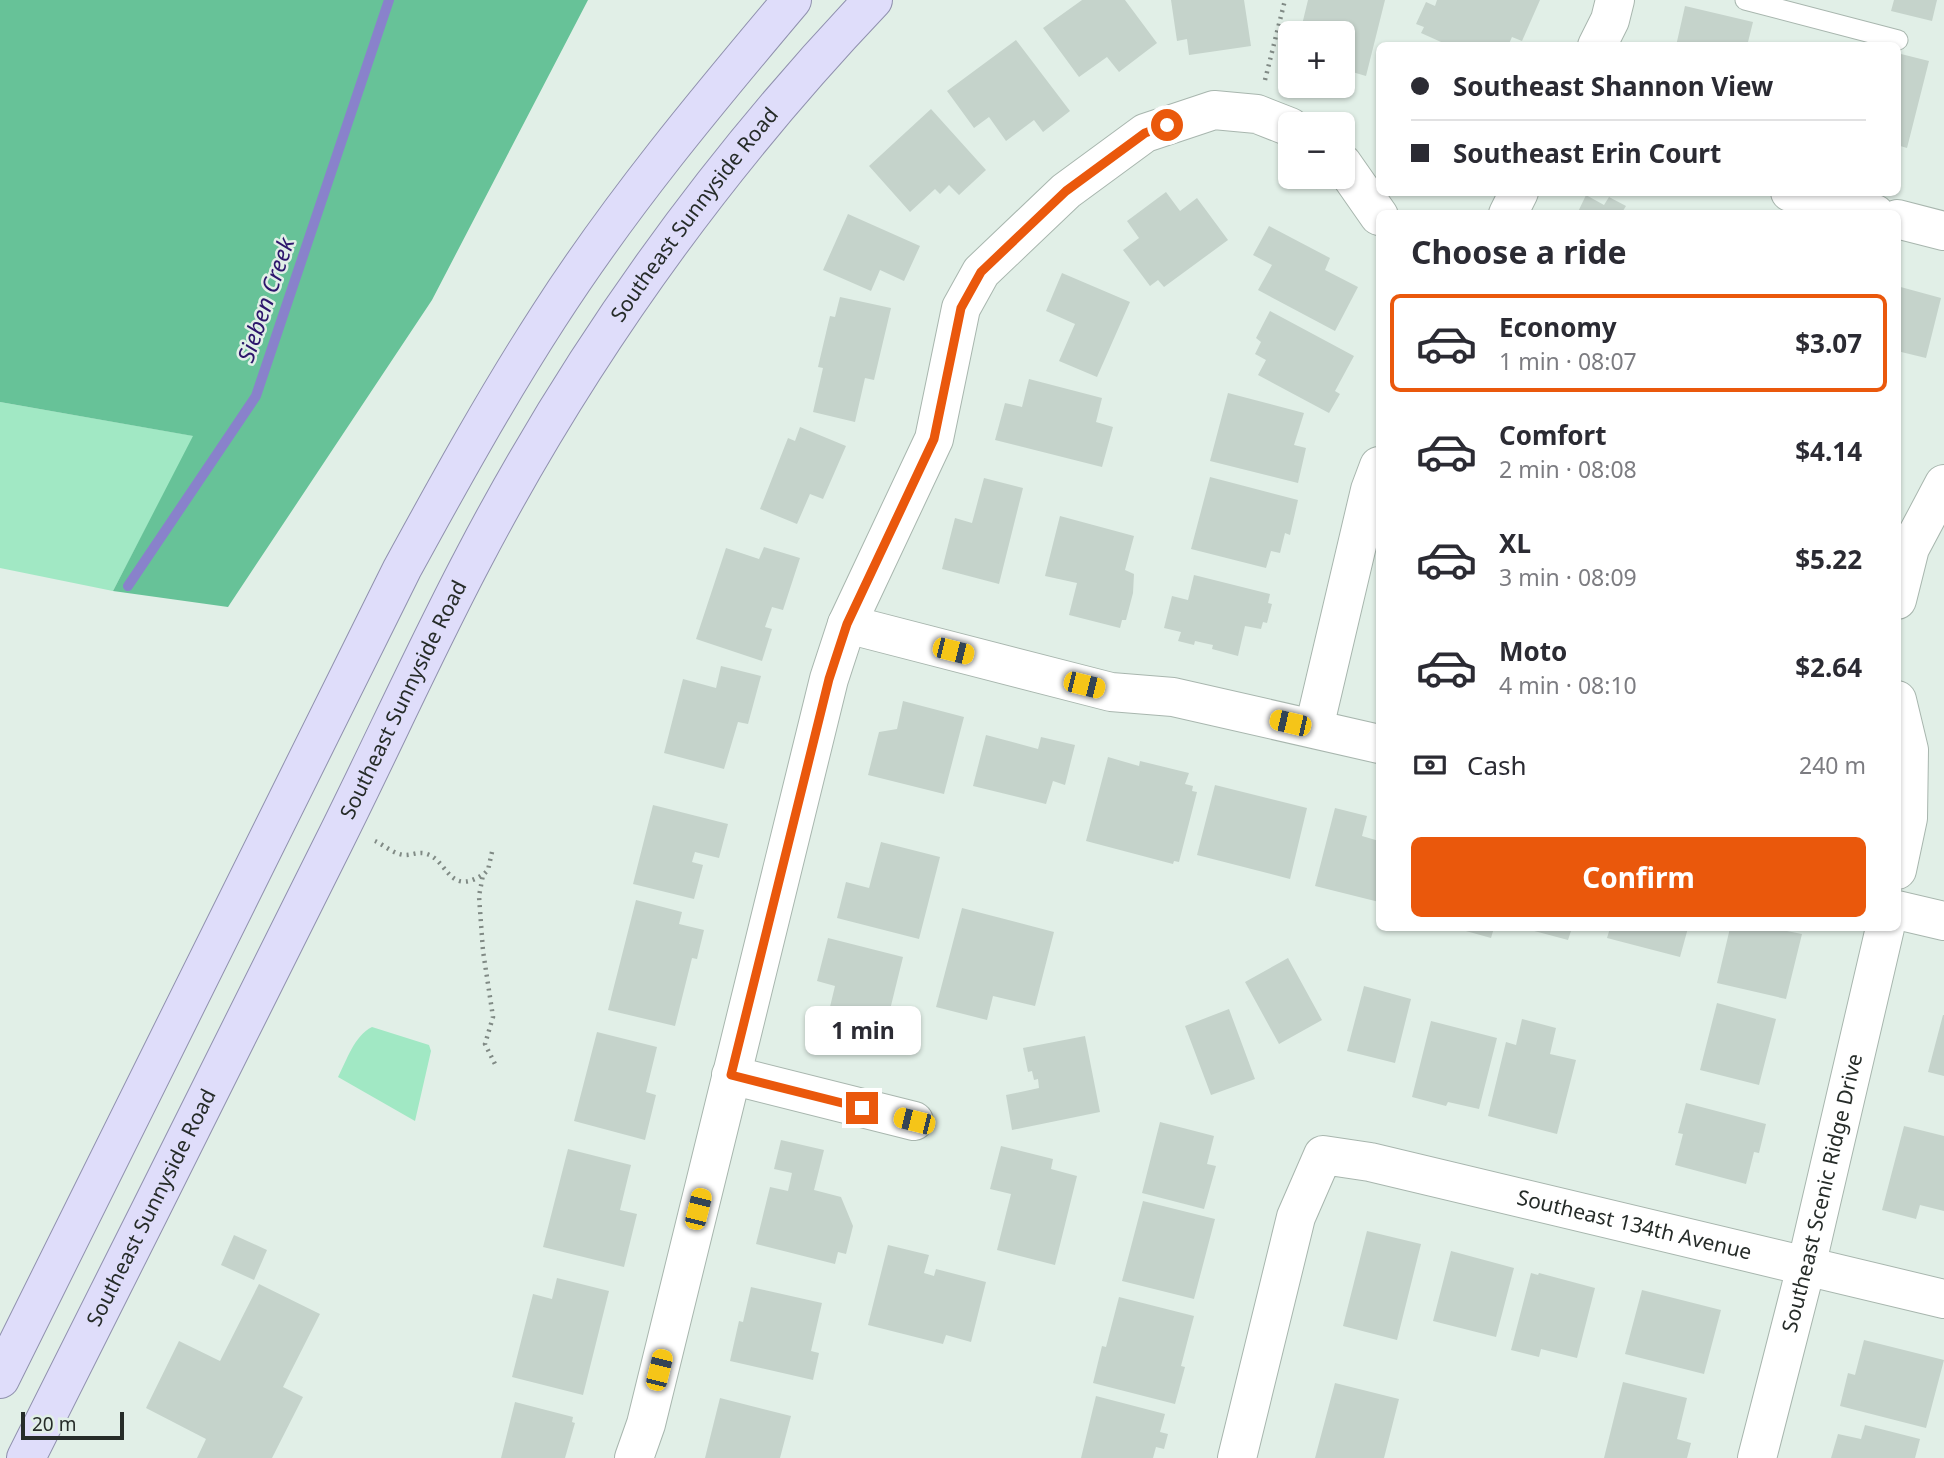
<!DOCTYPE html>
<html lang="en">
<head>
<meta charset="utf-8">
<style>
  body { margin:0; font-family:"Noto Sans",sans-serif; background:#f7f7f7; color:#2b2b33; height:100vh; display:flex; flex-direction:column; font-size:26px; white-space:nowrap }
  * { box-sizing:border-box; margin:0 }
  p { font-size:23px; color:#7c7c81 }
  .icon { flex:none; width:38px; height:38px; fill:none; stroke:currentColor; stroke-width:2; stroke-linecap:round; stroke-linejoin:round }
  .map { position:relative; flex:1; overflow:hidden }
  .panel { position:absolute; left:1376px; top:210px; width:525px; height:721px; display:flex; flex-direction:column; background:#fff; border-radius:10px; box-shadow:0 2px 5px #0004 }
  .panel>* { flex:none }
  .banner { position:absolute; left:1376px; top:42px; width:525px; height:154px; border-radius:10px; box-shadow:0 2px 5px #0004; display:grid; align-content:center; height:154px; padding:0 35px; background:#fff }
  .tools { position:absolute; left:1278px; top:21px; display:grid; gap:14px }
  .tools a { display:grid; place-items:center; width:77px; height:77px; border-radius:10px; background:#fff; box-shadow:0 2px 5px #0004; font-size:35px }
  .scale { position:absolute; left:21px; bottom:18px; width:103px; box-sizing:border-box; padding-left:7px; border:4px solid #262c29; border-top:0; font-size:19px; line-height:24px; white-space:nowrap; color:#262c29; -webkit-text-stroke:5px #e1efe7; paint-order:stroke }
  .end { position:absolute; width:32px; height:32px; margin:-16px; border:9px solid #ea580c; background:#fff; box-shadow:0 0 0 4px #fff }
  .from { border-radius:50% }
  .bubble { position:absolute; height:49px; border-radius:10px; background:#fff; box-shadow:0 2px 5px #0004; font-size:23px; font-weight:700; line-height:49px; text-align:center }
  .car { position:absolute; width:21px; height:42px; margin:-21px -10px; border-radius:9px; box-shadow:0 0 5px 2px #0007; background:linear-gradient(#f5c518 24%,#345 0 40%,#f5c518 0 76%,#345 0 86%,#f5c518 0) }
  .banner b { display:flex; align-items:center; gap:24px; height:66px; font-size:26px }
  .banner b+b { border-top:2px solid #e1e1e2 }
  .banner i { width:18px; height:18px; background:#2b2b33 }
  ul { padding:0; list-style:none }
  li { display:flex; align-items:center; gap:21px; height:98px; margin:0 14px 10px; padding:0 21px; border:4px solid transparent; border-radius:10px }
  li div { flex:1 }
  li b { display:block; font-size:26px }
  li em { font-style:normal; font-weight:700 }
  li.active { border-color:#ea580c }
  li>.icon { width:63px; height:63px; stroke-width:1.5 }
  h2 { padding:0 35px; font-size:32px; line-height:84px }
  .pay { display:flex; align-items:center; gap:18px; height:77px; padding:0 35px; font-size:26px }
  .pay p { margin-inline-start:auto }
  .primary-button { display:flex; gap:14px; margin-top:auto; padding:14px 35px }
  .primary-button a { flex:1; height:80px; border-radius:10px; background:#ea580c; color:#fff; font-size:28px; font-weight:700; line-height:80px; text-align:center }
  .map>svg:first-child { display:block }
  .green { fill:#a1e8c4 }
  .forest { fill:#67c298 }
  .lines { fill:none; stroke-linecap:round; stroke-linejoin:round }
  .stream { stroke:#8982cb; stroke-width:10 }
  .building { fill:#c5d3cb }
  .service-casing { stroke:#a8b6ae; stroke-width:21 }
  .minor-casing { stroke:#a8b6ae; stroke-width:40 }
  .primary-casing { stroke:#9091ae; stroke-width:40 }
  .path { stroke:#808a85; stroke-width:4.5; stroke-dasharray:2 5; stroke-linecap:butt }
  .service { stroke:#fff; stroke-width:19 }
  .minor { stroke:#fff; stroke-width:38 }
  .primary { stroke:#dfddfa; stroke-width:38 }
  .route { stroke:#ea580c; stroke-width:9 }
  .labels { text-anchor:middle; stroke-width:5; stroke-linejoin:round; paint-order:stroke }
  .street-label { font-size:21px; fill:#262c29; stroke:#e1efe7 }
  .water-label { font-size:23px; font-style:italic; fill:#2d166c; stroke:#e1efe7 }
</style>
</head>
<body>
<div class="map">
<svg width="1944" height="1458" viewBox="0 0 1944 1458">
  <rect width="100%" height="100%" fill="#e1efe7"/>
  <path class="green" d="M0 402 194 436 113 591 0 568Z
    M372 1027 429 1045 431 1051 415 1121 338 1077C347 1060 354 1036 372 1027Z"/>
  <path class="forest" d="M0 0H588L432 300 228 607 113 591 193 436 0 402Z"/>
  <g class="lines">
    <path class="stream" d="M128 586 256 396 389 0"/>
  </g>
  <path class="building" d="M1082 0H1125L1157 43 1119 72 1107 57 1079 77 1043 28Z
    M1171 0H1244L1251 46 1189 55 1187 39 1177 41Z
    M1308 0H1385L1366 76 1342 69V33H1300Z
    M1437 0H1540L1522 41 1512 37 1508 46H1450L1421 33 1424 27 1416 24 1426 2 1435 6Z
    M1894 0H1937L1932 21 1891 11Z
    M1685 6 1753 22 1747 46H1676Z
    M1016 40 1070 111 1043 132 1034 120 1006 141 989 117 974 128 947 91Z
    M1897 53 1929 61 1907 148 1897 145Z
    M931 109 986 170 959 195 949 185 940 194 935 189 910 212 869 166Z
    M1166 192 1180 211 1197 198 1228 240 1164 287 1158 280 1150 286 1123 250 1139 238 1127 221Z
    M1586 195 1604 205 1609 197 1626 206 1621 214H1577Z
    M848 214 920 246 904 281 880 270 871 291 823 270Z
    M1269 226 1330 258 1325 270 1358 287 1335 331 1258 290 1272 265 1253 255Z
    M1062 273 1130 302 1097 377 1059 361 1075 324 1046 311Z
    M1897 286 1941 298 1926 358 1897 351Z
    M840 297 891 308 874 380 865 378 855 422 813 412 823 368 818 367 830 316 835 317Z
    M1270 311 1354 356 1335 391 1340 394 1329 413 1258 375 1266 360 1255 354 1261 342 1256 338Z
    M1029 379 1102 398 1096 422 1113 427 1102 467 995 440 1005 403 1022 407Z
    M1228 393 1304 413 1294 445 1306 448 1298 483 1210 461Z
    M800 427 846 446 823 499 810 494 797 524 760 509 788 438 795 441Z
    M1210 477 1298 500 1290 535 1285 533 1280 553 1271 551 1266 568 1191 549Z
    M984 478 1023 488 999 584 942 569 955 518 972 523Z
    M1060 516 1134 536 1125 570 1134 574 1133 593 1126 620H1122L1120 628 1069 615 1077 583 1045 576Z
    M764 547 800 558 783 610 772 607 765 627 772 629 762 661 696 639 726 548 759 559Z
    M1194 575 1270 594 1268 603 1272 604 1267 623 1263 622 1261 629 1245 626 1238 656 1212 649 1213 645 1195 641 1194 645 1178 641 1181 632 1164 628 1172 596 1188 600Z
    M721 666 761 676 748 724 738 722 724 769 664 753 683 679 716 688Z
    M903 701 964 717 944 794 868 775 879 732 897 729Z
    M986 735 1038 749 1041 737 1075 745 1065 785 1053 781 1046 804 973 786Z
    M1108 757 1139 766 1140 761 1189 773 1185 784 1193 786 1192 791 1197 792 1179 862 1174 861 1173 864 1086 841Z
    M1215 785 1307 808 1290 879 1197 855Z
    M653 805 728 824 719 858 695 852 692 862 703 865 694 899 633 884Z
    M1335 808 1367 816 1362 836 1379 841V902L1315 886Z
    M881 842 940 857 919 939 837 918 846 882 869 888Z
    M636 900 682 912 679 924 704 930 697 959 692 958 675 1026 608 1010Z
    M962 908 1054 932 1035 1006 993 996 987 1020 936 1007Z
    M1455 928H1494L1491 938Z
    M1523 928H1572L1568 940Z
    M1610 928H1688L1680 957 1607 938Z
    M1730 928H1772L1802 934 1786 999 1717 983Z
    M828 938 903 957 886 1026 829 1011 835 986 817 981Z
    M1288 958 1322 1020 1279 1044 1245 982Z
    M1364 986 1411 999 1395 1063 1347 1051Z
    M1717 1003 1776 1019 1759 1085 1700 1070Z
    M1229 1009 1255 1079 1211 1095 1185 1026Z
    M1943 1015H1944V1076L1928 1072Z
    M1522 1019 1556 1028 1550 1054 1576 1060 1557 1134 1488 1116 1506 1042 1516 1045Z
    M1431 1021 1497 1038 1479 1109 1448 1102 1446 1106 1412 1097Z
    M597 1032 657 1047 646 1092 656 1095 645 1140 574 1121Z
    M1085 1036 1100 1112 1012 1130 1006 1095 1039 1088 1038 1079 1034 1080 1032 1071 1028 1072 1023 1048Z
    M1686 1103 1766 1124 1759 1153 1754 1152 1746 1184 1675 1165 1683 1134 1678 1133Z
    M1160 1122 1214 1136 1207 1164 1216 1166 1204 1209 1142 1193Z
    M1904 1126 1944 1136V1211L1920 1205 1916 1219 1882 1210Z
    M781 1140 824 1150 814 1190 841 1197 853 1226 846 1254 838 1252 835 1264 756 1244 770 1187 788 1191 792 1173 774 1169Z
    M1001 1146 1053 1159 1051 1169 1077 1176 1055 1265 997 1250 1011 1194 990 1189Z
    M568 1149 631 1165 620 1210 637 1214 624 1267 543 1247Z
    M1143 1201 1215 1219 1194 1299 1122 1281Z
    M1367 1231 1421 1244 1397 1340 1343 1326Z
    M234 1235 267 1250 254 1280 221 1265Z
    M888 1245 929 1255 924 1273 934 1276 936 1269 986 1282 971 1342 946 1335 943 1344 868 1325Z
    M1451 1251 1514 1268 1496 1337 1433 1321Z
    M1531 1273 1538 1275 1539 1273 1595 1288 1577 1358 1541 1349 1539 1357 1511 1350Z
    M557 1278 609 1291 583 1395 512 1377 533 1294 552 1299Z
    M259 1284 320 1314 283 1387 303 1397 272 1458H197L206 1439 146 1408 179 1341 220 1361Z
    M751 1287 822 1303 811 1351 819 1353 813 1380 730 1361 739 1321 743 1322Z
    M1642 1290 1721 1310 1704 1374 1625 1354Z
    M1119 1297 1194 1316 1181 1366 1185 1367 1175 1404 1093 1383 1102 1346 1106 1347Z
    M1864 1340 1944 1360 1926 1428 1840 1406 1848 1373 1855 1375Z
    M1623 1382 1687 1398 1677 1439 1691 1443 1687 1458H1604Z
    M1335 1383 1399 1399 1384 1458H1315Z
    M1096 1396 1165 1414 1160 1432 1168 1434 1164 1449 1156 1447 1153 1458H1081Z
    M720 1398 791 1416 780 1458H705Z
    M515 1402 573 1417 572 1422 575 1423 565 1458H501Z
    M1865 1425 1920 1439 1915 1458H1831L1838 1434 1861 1439Z"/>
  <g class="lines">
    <defs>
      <path id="service" d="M1745 0 1898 40"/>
      <g id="minor">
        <path d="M1597 46 1610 20 1615 0"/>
        <path d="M1342 163 1379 216"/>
        <path d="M1790 192 1875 214"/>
        <path d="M1508 214 1519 192"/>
        <path d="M1897 219 1944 231"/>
        <path d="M1897 600 1910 548 1944 484"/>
        <path d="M847 624 1111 692 1173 697 1379 744"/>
        <path d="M1897 700 1909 750 1908 818 1897 870"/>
        <path d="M1314 728 1370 490 1379 466"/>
        <path d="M1897 910 1944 921"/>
        <path d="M731 1075 914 1121"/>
        <path d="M634 1458 646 1424 829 679 847 624 934 439 961 308 981 272 1066 191 1145 133 1214 110 1257 114 1290 127"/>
        <path id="s1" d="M1237 1458 1296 1217 1323 1155 1370 1162 1944 1299"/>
        <path id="s2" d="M1757 1458 1806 1267 1885 928"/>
      </g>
      <g id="primary">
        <path d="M0 1379 402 569C449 483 496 398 549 316 621 204 706 102 792 0"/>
        <path id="s3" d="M26 1458C129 1253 232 1047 334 842 381 748 424 652 473 559 579 356 715 166 873 0"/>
      </g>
    </defs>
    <use href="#service" class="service-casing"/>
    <use href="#minor" class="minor-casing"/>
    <use href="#primary" class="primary-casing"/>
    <path class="path" d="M1265 80 1285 0
      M375 841C384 845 395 855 405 855 413 855 420 851 427 854 448 861 449 896 482 875
      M492 852 488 870 483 875 479 896 483 951 493 1017 485 1044 496 1066"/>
    <use href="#service" class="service"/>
    <use href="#minor" class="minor"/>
    <use href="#primary" class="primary"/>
  </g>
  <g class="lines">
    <path class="route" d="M862 1108 731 1075 829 679 847 624 934 439 961 308 981 272 1066 191 1145 133 1167 125"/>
  </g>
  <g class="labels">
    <g class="street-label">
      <text dy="7" stroke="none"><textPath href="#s3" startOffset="1414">Southeast Sunnyside Road</textPath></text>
      <text dy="7" stroke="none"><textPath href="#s3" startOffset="847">Southeast Sunnyside Road</textPath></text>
      <text dy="7" stroke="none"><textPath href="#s2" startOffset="273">Southeast Scenic Ridge Drive</textPath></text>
      <text dy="7" stroke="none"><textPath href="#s3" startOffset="280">Southeast Sunnyside Road</textPath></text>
      <text dy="7" stroke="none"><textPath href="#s1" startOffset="635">Southeast 134th Avenue</textPath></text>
    </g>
    <g class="water-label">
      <text transform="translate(266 300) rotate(-71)" y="8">Sieben Creek</text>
    </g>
  </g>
</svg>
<div class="tools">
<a>+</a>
<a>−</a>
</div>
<div class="scale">20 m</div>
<i class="end from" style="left:1167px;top:125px"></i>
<i class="end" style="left:862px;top:1108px"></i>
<div class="bubble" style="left:805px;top:1006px;width:116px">1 min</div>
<i class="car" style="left:953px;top:651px;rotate:104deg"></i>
<i class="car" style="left:1084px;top:685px;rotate:104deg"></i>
<i class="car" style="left:1290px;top:723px;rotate:283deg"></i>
<i class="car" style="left:914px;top:1121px;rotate:284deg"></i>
<i class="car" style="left:698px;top:1209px;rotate:14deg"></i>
<i class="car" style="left:659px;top:1370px;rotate:14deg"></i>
<div class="banner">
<b><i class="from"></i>Southeast Shannon View</b>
<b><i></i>Southeast Erin Court</b>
</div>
<section class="panel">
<h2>Choose a ride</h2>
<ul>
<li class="active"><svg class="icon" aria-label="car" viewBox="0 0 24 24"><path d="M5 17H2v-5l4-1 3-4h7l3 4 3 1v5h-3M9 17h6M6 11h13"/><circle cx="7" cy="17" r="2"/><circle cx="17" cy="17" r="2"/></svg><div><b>Economy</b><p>1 min · 08:07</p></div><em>$3.07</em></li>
<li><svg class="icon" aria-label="car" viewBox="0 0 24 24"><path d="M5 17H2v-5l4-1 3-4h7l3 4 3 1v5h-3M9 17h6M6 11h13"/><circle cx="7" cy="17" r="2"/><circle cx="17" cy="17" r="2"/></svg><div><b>Comfort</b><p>2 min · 08:08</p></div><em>$4.14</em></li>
<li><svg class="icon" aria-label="car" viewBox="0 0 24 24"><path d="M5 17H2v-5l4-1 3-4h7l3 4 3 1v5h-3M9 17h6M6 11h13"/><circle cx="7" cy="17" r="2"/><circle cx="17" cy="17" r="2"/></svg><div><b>XL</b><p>3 min · 08:09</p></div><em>$5.22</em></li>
<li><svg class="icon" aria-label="car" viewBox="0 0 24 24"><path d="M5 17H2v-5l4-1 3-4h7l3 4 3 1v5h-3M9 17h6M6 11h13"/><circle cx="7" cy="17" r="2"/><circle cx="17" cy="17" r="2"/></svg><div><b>Moto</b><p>4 min · 08:10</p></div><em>$2.64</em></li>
</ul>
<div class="pay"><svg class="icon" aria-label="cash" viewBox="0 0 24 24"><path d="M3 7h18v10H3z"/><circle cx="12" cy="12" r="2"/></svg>Cash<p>240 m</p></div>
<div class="primary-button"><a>Confirm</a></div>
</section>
</div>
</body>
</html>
